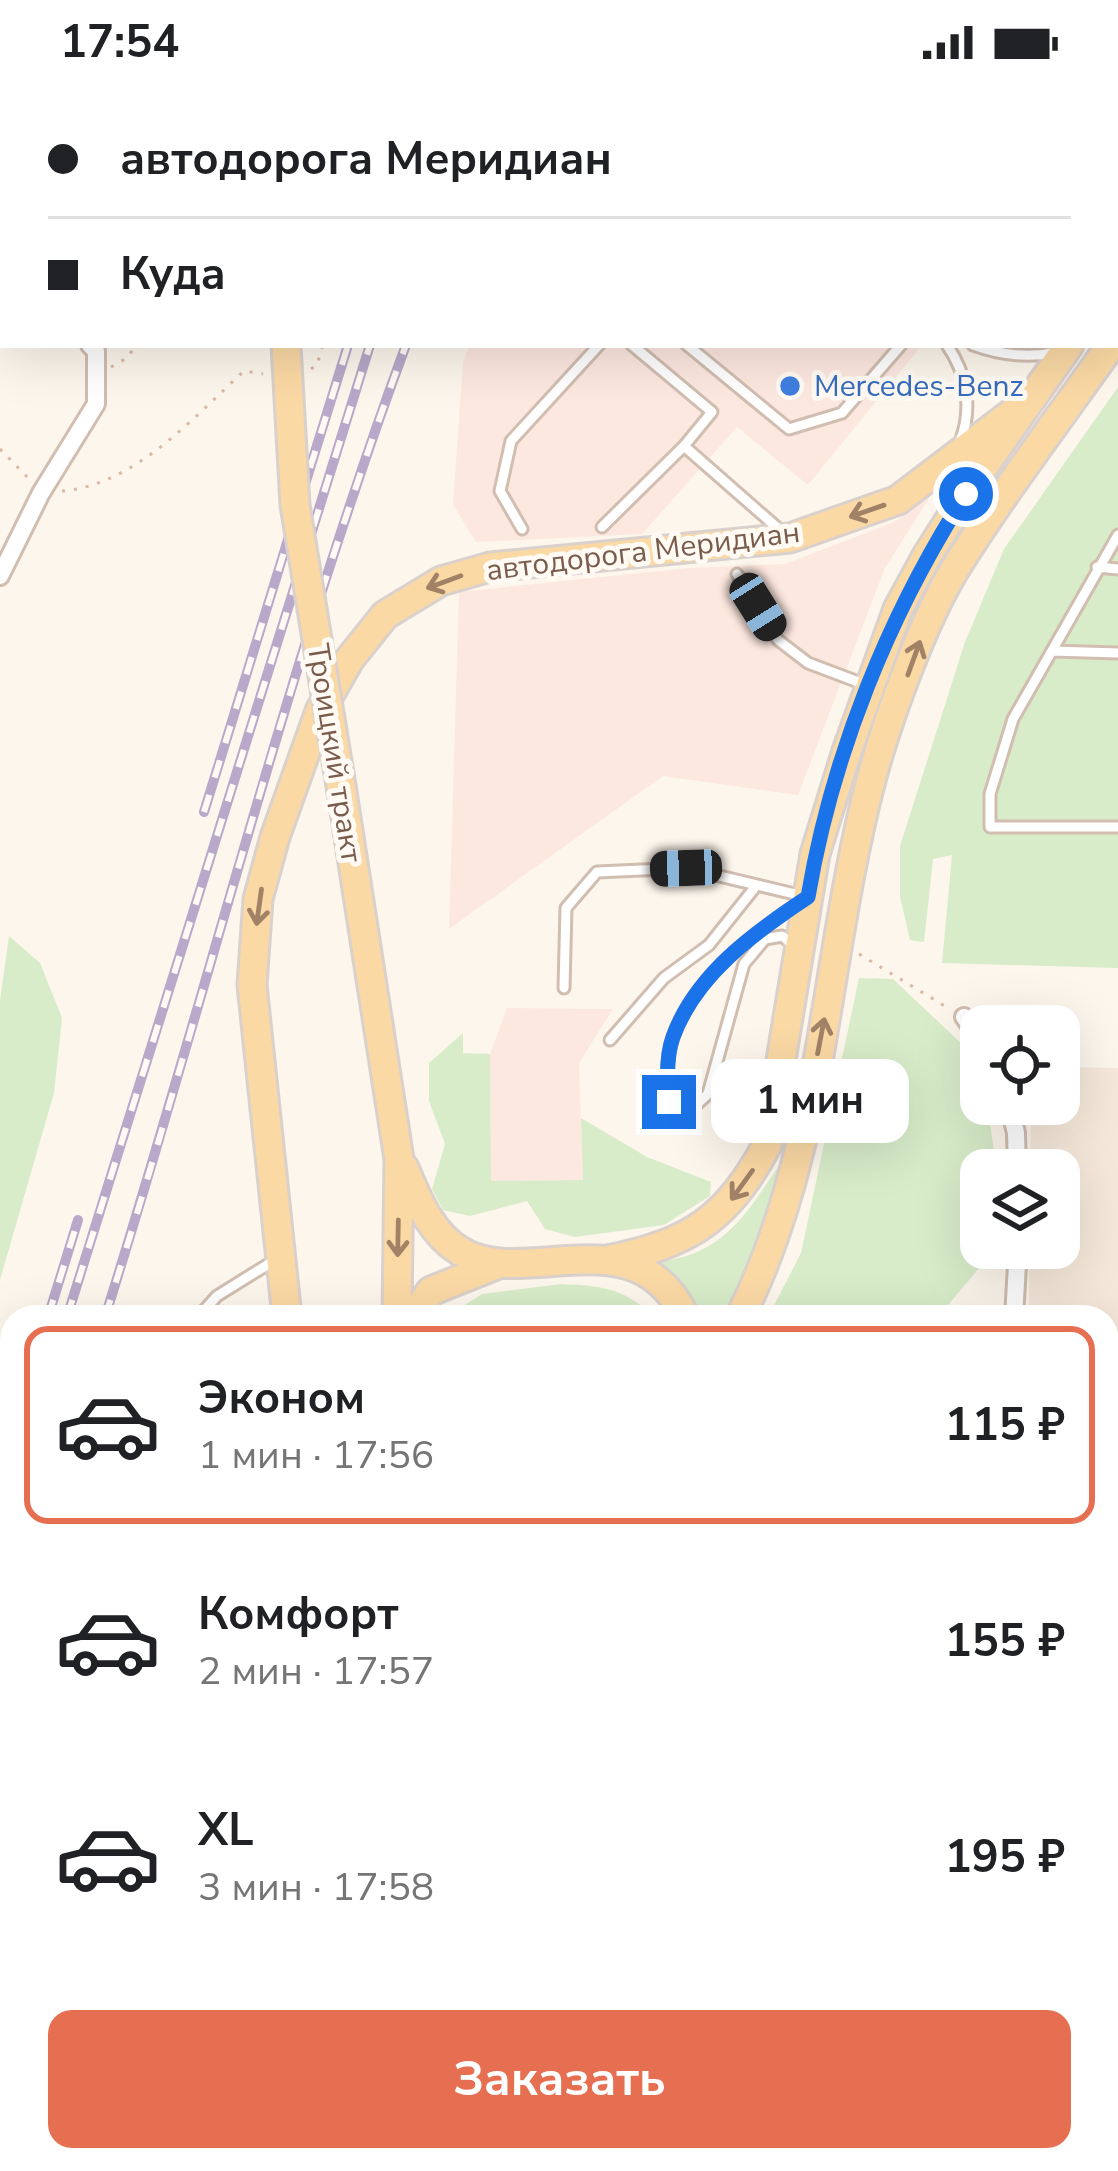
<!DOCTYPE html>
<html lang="ru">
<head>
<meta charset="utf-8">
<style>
  body { margin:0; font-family:"Nunito Sans",sans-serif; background:#f6f6f6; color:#202124; height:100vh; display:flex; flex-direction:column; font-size:45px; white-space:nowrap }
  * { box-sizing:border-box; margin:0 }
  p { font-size:39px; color:#757577 }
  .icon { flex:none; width:66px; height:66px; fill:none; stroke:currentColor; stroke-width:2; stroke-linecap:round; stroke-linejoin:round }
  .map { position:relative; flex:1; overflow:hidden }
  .panel { position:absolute; left:0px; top:1221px; width:1119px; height:867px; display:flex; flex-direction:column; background:#fff; border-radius:36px 36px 0 0; box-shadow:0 12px 48px #0002 }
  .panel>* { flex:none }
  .hud { position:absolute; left:0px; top:0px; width:1119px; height:264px; box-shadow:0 12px 48px #0002; display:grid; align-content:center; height:264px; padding:0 48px; background:#fff }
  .controls { position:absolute; left:960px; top:921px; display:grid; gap:24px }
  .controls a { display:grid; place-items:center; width:120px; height:120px; border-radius:24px; background:#fff; box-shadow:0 12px 48px #0002; font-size:60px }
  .end { position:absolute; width:54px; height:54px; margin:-27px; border:15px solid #1a73e8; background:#fff; box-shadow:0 0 0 6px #fff }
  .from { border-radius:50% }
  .bubble { position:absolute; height:84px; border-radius:24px; background:#fff; box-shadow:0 12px 48px #0002; font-size:39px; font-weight:700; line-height:84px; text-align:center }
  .car { position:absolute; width:36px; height:72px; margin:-36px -18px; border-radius:15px; box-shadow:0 0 9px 3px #0007; background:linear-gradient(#222 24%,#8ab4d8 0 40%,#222 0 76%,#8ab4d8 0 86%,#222 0) }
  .hud b { display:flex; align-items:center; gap:42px; height:114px; font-size:45px }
  .hud b+b { border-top:3px solid #e0e0e0 }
  .hud i { width:30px; height:30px; background:#202124 }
  ul { padding:21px 0 0; list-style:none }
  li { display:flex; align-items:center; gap:36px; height:198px; margin:0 24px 18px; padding:0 24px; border:6px solid transparent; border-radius:24px }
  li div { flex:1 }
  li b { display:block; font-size:45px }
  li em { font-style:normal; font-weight:700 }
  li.active { border-color:#e76f51 }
  li>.icon { width:108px; height:108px; stroke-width:1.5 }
  .primary-button { display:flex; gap:24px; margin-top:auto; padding:24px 48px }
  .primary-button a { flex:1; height:138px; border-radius:24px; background:#e76f51; color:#fff; font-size:48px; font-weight:700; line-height:138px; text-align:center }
  .status { display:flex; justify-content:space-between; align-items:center; height:84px; padding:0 60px; background:#fff; direction:ltr }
  .status svg { height:33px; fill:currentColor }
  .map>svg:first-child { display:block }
  .residential { fill:#f5e8da }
  .commercial { fill:#fde8e0 }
  .industrial { fill:#efe9e4 }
  .green { fill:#d8ecc9 }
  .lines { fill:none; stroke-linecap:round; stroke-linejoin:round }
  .service-casing { stroke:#d1beb0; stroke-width:15 }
  .minor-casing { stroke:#d1beb0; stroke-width:22 }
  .primary-casing { stroke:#dad1cd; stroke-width:33 }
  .path { stroke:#d9b8a5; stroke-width:3; stroke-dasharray:3 9; stroke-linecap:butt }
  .service { stroke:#fff; stroke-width:9 }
  .minor { stroke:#fff; stroke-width:16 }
  .primary { stroke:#fbd9a5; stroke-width:27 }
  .rail-casing { stroke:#b9a8c9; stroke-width:10 }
  .rail { stroke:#fffaf3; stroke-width:6; stroke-dasharray:18; stroke-linecap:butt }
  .primary-bridge-casing { stroke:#dad1cd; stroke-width:33; stroke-linecap:butt }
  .primary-bridge { stroke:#fbd9a5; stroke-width:27 }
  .oneway { stroke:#a18267 }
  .route { stroke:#1a73e8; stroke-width:15 }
  .shop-dot { fill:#3f7fe0; stroke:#fffaf3; stroke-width:4.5 }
  .labels { text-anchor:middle; stroke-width:10; stroke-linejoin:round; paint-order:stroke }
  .shop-label { font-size:30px; fill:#366cbe; stroke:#fffaf3; text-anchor:start }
  .street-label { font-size:30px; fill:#7a5c4d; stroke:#fffaf3 }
</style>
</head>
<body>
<div class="status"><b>17:54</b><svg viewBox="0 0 49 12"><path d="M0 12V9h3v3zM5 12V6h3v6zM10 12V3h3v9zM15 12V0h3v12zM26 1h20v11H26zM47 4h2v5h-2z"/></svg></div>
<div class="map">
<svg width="1118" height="2087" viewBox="0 0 1118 2087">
  <rect width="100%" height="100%" fill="#fdf6ec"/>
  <path class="residential" d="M1059 983 1118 984V1601L1107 1600V1233H1029V1164H1059V1086H1030L1031 1020H1059Z
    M1118 1631V2087H1051V2076H1107V1632Z
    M584 2076H743L744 2087H583Z
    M779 2076H982V2087H779Z"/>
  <path class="commercial" d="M916 0H1118V128L1116 131V3H914Z
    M470 261H922L808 401 737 343 642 450 476 458 453 421 463 278Z
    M930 413 885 484 798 711 663 692 449 845 459 508 688 484 785 480 892 439Z
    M507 924 613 925 579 979 583 1096 491 1097 490 970Z
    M245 2076H295L294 2087H224Z"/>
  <path class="industrial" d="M12 1710V1962L0 1959V1750Z"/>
  <path class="green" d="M1118 303V884L942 879 952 771 933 775 924 858 910 856 900 813V762L965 558 1004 465Z
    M9 852 40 879 62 934 54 1009 0 1196V916Z
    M859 894 893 895 981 978V1020H987L997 1086H981V1164H996L938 1233H768L801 1169Z
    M463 949V969L490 970 491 1097 583 1096 581 1034 647 1073 711 1098 710 1112 664 1141 575 1153 545 1145 527 1117 470 1132 443 1126 432 1105 445 1060 429 1017V979Z
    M783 1076 745 1201 723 1233H702L692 1213 655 1178C725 1172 746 1129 783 1076Z
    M561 1200C605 1202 622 1204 656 1233H446L482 1210Z
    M0 1963 12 1966V2076H195L164 2087H0Z"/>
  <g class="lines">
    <defs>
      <path id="service" d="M687 261 789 345 842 329 901 261
        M947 261C967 290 973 324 960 358
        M973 261C1000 271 1025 274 1053 269
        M684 362 781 447
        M602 443 684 362 712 328 632 261
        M522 445 500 407 511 357 599 261
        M1118 451 1013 635 990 710V743H1118
        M1097 483 1118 485
        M737 490 778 556 808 579 869 602
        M1052 567 1118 569
        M796 863 782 852 765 855 744 880 708 1010 694 1023 669 1018C667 998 666 973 673 953 693 895 750 852 799 819
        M564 904 566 824 597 788 686 784 803 812
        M610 956 664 894 709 861 756 802
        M198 1233 217 1212 275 1176
        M289 2087 299 2076"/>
      <path id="minor" d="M0 190 3 191
        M0 492 41 409 96 320V267L90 261
        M964 933 981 957
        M1009 1020 1016 1049 1017 1086
        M1014 1233 1018 1164
        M751 2076V2087
        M1018 2076 1019 2087"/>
      <path id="primary" d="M289 3V0
        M1116 195 1118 192
        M342 708 399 1075 397 1233
        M404 1084C417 1114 430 1149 460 1167 523 1207 636 1129 685 1233
        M608 1176C691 1159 727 1135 767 1061L815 770 847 667 898 525 928 470 986 379 1069 261
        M287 1233 252 901 258 815 275 753 320 627 349 576 385 531 441 497 490 483 790 454 898 416 1032 314
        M413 1233 431 1207 501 1179
        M740 1233C824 1067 824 874 871 696 887 636 923 537 955 485 1003 408 1059 335 1111 261
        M328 2087 329 2076
        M352 2087 353 2076"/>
    </defs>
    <use href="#service" class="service-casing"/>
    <use href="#minor" class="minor-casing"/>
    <use href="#primary" class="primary-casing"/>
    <path class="path" d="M240 3V0
      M375 3 376 0
      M111 283 127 274 136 261
      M311 285 317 281 323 261
      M0 365 29 395
      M62 407C135 401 193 334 244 287L263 290
      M859 870 948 924"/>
    <use href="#service" class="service"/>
    <use href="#minor" class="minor"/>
    <use href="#primary" class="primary"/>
    <defs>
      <path id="rail" d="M426 3V0
        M450 3 451 0
        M537 3 539 0
        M204 728 348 261
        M48 1233 78 1136
        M67 1233 370 261
        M105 1233C207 909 288 580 406 261
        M0 1387 12 1348
        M0 1451 12 1412
        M0 1505 12 1466
        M0 1566 12 1528"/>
    </defs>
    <use href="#rail" class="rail-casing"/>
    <use href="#rail" class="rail"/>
    <defs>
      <path id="primary-bridge" d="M286 261 295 421 342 708"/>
    </defs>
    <use href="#primary-bridge" class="primary-bridge-casing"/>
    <use href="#primary-bridge" class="primary-bridge"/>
  </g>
  <defs><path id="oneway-shaft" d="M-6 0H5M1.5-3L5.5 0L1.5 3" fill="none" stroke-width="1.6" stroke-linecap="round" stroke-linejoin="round" transform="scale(3)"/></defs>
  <g class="oneway">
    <use href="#oneway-shaft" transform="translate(867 427) rotate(161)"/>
    <use href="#oneway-shaft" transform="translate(444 498) rotate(160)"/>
    <use href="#oneway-shaft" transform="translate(914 574) rotate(-70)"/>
    <use href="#oneway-shaft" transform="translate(259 823) rotate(98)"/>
    <use href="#oneway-shaft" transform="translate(821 952) rotate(-79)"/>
    <use href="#oneway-shaft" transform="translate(742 1101) rotate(126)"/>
    <use href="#oneway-shaft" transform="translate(398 1154) rotate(91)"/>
  </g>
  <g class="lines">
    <path class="route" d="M669 1018C667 998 666 972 673 953 696 890 755 848 808 813 832 671 889 530 966 410"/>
  </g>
  <circle class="shop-dot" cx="790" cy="302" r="12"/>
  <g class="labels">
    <g class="shop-label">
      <text x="814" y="312">Mercedes-Benz</text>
    </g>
    <g class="street-label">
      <text transform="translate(643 467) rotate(-7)" y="10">автодорога Меридиан</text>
      <text transform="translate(335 669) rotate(81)" y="10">Троицкий тракт</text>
    </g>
  </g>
</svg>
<div class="controls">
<a><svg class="icon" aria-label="locate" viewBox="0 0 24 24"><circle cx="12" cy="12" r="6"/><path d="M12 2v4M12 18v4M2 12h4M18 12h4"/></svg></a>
<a><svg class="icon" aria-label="layers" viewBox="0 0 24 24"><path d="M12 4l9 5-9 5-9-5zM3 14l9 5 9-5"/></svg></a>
</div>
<i class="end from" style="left:966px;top:410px"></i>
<i class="end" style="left:669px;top:1018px"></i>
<div class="bubble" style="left:711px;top:975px;width:198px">1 мин</div>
<i class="car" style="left:758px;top:523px;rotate:148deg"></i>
<i class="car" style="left:686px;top:784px;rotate:268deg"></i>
<div class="hud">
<b><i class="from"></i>автодорога Меридиан</b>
<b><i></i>Куда</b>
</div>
<section class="panel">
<ul>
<li class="active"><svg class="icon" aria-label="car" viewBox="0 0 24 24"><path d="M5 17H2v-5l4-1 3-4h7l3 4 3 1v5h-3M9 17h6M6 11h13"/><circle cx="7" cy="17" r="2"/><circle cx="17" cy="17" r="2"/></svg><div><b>Эконом</b><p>1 мин · 17:56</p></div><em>115 ₽</em></li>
<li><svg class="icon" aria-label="car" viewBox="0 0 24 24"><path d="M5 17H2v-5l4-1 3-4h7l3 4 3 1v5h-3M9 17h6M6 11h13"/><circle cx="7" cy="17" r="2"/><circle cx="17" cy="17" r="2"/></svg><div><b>Комфорт</b><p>2 мин · 17:57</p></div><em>155 ₽</em></li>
<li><svg class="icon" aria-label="car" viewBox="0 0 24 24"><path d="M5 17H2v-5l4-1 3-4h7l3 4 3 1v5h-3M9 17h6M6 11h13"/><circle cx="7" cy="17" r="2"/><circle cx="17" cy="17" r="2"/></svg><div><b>XL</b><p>3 мин · 17:58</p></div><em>195 ₽</em></li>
</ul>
<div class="primary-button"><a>Заказать</a></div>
</section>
</div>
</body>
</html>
